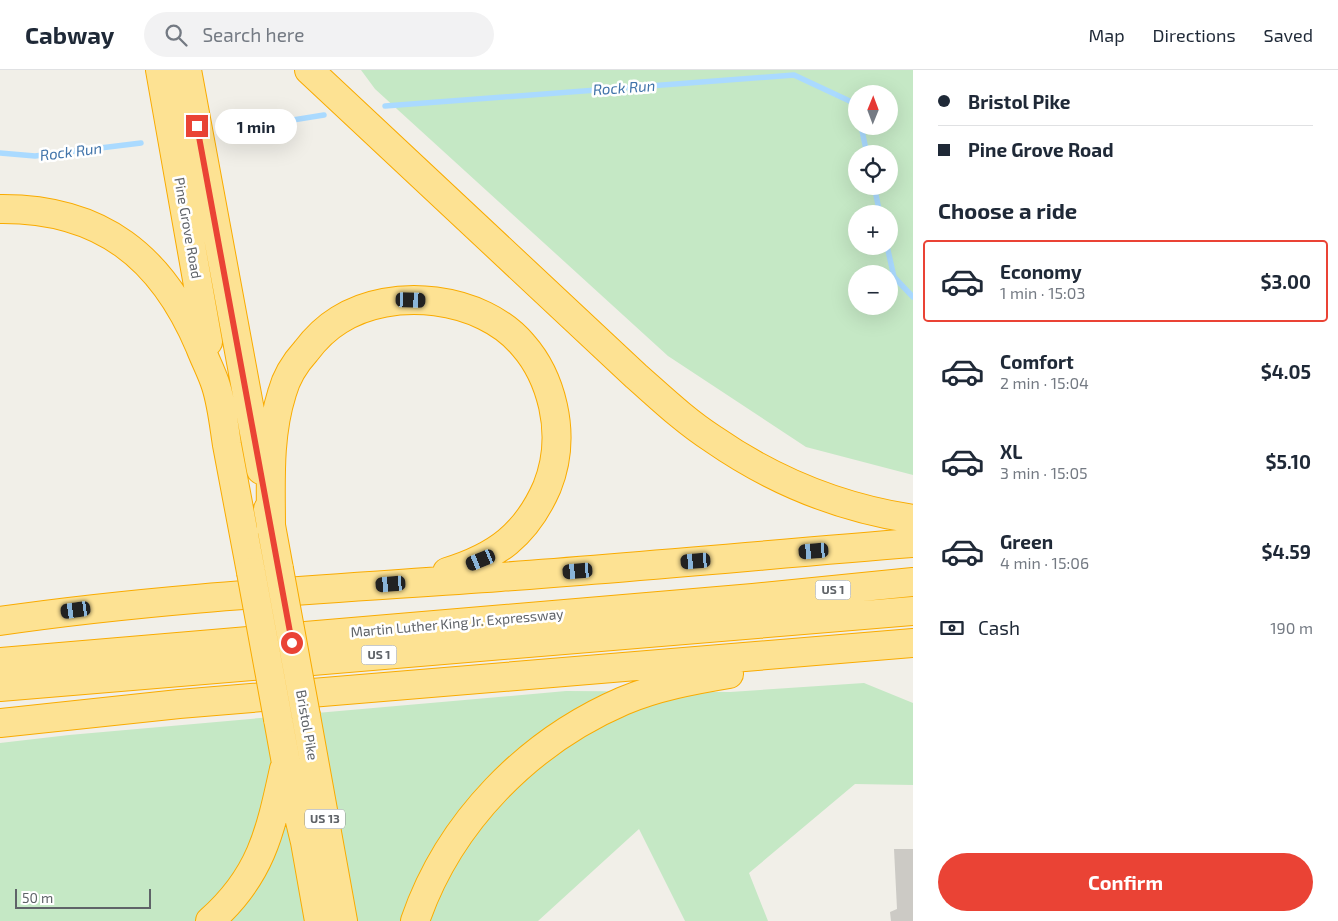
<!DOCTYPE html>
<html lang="en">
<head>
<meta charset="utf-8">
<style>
  body { margin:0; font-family:"Exo 2",sans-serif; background:#f2f2f3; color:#1f2937; height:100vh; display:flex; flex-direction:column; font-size:19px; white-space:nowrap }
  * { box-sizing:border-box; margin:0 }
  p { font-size:16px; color:#747a83 }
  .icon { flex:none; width:28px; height:28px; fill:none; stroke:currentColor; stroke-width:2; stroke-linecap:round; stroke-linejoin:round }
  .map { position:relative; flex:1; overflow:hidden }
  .side { display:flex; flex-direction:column; background:#fff; width:425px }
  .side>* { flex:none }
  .banner { display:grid; align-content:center; height:110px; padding:0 25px; background:#fff }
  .needle { width:32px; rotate:1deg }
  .tools { position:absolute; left:848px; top:15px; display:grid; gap:10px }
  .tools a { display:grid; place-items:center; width:50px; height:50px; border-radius:50%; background:#fff; box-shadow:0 5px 20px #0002; font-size:25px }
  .scale { position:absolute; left:15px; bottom:12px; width:136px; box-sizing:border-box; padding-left:5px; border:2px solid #5f6368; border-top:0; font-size:14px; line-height:18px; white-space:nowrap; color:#5f6368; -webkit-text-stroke:4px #fff; paint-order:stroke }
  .end { position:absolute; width:22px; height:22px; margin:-11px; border:6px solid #ea4335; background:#fff; box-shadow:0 0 0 2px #fff }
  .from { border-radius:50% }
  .bubble { position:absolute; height:35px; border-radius:18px; background:#fff; box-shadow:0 5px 20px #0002; font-size:16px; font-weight:700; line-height:35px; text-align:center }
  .car { position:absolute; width:15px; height:30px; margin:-15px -8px; border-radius:6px; box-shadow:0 0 4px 1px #0007; background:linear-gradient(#222 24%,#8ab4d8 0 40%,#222 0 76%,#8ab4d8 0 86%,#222 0) }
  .banner b { display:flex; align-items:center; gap:18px; height:48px; font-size:19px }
  .banner b+b { border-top:1px solid #e0e1e3 }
  .banner i { width:12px; height:12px; background:#1f2937 }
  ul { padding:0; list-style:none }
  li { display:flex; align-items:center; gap:15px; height:82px; margin:0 10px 8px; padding:0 15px; border:2px solid transparent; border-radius:5px }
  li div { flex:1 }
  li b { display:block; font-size:19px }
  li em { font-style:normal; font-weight:700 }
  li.on { border-color:#ea4335 }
  li>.icon { width:45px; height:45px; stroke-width:1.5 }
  h2 { padding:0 25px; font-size:22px; line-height:60px }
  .pay { display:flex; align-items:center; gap:12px; height:55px; padding:0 25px; font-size:19px }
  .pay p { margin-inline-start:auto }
  .primary-button { display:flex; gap:10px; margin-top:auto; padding:10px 25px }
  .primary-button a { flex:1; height:58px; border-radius:30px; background:#ea4335; color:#fff; font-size:20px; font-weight:700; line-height:58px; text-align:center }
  header { display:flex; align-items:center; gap:30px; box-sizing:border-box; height:70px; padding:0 25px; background:#fff; border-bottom:1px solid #e0e1e3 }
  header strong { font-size:24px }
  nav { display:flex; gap:28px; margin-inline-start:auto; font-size:18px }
  .search { width:350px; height:45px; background:#f2f2f3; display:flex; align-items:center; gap:12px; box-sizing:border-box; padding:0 18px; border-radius:28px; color:#747a83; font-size:19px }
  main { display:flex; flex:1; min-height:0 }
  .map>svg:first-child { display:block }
  .green { fill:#c5e8c5; fill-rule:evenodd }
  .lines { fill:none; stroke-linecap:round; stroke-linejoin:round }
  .stream { stroke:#aadaff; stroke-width:5.5 }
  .building { fill:#cccac5 }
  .highway-casing { stroke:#f9ab00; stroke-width:30 }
  .highway { stroke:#fde293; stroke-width:28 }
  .highway-bridge-casing { stroke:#f9ab00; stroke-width:30; stroke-linecap:butt }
  .highway-bridge { stroke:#fde293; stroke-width:28 }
  .route { stroke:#ea4335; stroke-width:6 }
  .labels { text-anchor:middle; stroke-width:5; stroke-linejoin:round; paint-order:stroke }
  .shield { fill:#fff; stroke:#8f9295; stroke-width:1 }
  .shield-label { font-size:12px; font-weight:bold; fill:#5f6368 }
  .street-label { font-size:14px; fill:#5f6368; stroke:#fff }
  .water-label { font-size:15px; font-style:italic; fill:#4174aa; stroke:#fff }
</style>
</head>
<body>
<header>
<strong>Cabway</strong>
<div class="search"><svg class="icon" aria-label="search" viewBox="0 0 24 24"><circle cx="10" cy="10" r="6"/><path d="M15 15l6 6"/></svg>Search here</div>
<nav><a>Map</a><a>Directions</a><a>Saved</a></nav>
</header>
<main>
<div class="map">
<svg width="913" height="851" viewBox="0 0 913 851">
  <rect width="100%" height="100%" fill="#f1efe8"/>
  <path class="green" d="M361 0H913V405L806 377 668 286 375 19ZM856 24H889V56H856ZM856 84H889V116H856ZM856 144H889V176H856ZM856 204H889V236H856Z
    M864 613 913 633V715L855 714 749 803 768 851H685L639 759 538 851H0V673L69 665 566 621 730 622Z"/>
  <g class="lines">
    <path class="stream" d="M385 36 794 5 856 34V36
      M861 56 867 84
      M237 59 324 45
      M0 83 35 86 141 73
      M874 116 880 144
      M887 176 894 207 913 227"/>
  </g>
  <path class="building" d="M894 779H913V851H891L890 842 897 839Z"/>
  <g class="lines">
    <defs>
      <path id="highway" d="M160 0 208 272
        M187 0 261 400
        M309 0 636 306C661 328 685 351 713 369 772 410 841 438 913 449
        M0 139C101 138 162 187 200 277 205 290 212 303 216 316 222 335 224 356 227 375 235 418 243 460 251 502
        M268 439 279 499
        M271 458C271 413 268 367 282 323 286 308 295 293 306 281 315 269 326 258 339 250 392 216 482 226 523 275 538 292 548 314 553 336 559 363 557 392 547 417 526 465 496 487 447 502
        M0 551C165 527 333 519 500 507 638 497 775 484 913 473
        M0 592 753 528 913 512
        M0 617 913 541
        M306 646 343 851
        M278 649 286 693 305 772 319 851
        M0 653 179 634 913 573
        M210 851C261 806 270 763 284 699
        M415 851C449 752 528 672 623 631 656 617 693 610 729 604"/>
    </defs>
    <use href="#highway" class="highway-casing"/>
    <use href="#highway" class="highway"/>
    <defs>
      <path id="highway-bridge" d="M279 499 306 646
        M251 502 278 649"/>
    </defs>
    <use href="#highway-bridge" class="highway-bridge-casing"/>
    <use href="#highway-bridge" class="highway-bridge"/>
  </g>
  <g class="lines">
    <path class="route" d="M197 56 292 573"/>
  </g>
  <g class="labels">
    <g class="shield">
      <rect x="815.5" y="510.5" width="35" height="19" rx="4"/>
      <rect x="361.5" y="575.5" width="35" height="19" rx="4"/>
      <rect x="305" y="739.5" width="40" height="19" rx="4"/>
    </g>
    <g class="shield-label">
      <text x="833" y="524">US 1</text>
      <text x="379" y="589">US 1</text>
      <text x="325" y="753">US 13</text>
    </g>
    <g class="street-label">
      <text transform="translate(188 158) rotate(80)" y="5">Pine Grove Road</text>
      <text transform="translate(457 553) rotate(-5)" y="5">Martin Luther King Jr. Expressway</text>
      <text transform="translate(307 655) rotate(80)" y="5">Bristol Pike</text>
    </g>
    <g class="water-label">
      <text transform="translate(624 18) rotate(-4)" y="5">Rock Run</text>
      <text transform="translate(71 82) rotate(-7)" y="5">Rock Run</text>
    </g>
  </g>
</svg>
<div class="tools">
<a><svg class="needle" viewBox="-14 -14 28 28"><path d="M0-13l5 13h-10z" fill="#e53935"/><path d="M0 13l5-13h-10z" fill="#747a83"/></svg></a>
<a><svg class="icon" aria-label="locate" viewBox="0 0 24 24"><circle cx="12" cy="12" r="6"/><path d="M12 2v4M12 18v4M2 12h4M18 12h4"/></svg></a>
<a>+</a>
<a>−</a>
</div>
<div class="scale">50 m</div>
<i class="end from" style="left:292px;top:573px"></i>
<i class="end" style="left:197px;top:56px"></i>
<div class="bubble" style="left:215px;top:39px;width:82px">1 min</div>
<i class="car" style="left:411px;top:230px;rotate:92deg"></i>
<i class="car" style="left:814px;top:481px;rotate:265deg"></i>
<i class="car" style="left:481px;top:490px;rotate:248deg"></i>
<i class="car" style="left:696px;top:491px;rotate:265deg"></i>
<i class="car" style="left:578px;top:501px;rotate:265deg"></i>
<i class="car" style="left:391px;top:514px;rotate:265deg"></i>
<i class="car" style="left:76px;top:540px;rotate:262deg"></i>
</div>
<section class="side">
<div class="banner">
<b><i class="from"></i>Bristol Pike</b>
<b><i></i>Pine Grove Road</b>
</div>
<h2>Choose a ride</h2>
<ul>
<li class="on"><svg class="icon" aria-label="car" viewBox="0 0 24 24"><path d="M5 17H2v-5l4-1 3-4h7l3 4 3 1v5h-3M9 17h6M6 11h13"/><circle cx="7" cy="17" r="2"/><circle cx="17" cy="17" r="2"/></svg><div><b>Economy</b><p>1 min · 15:03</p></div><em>$3.00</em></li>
<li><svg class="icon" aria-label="car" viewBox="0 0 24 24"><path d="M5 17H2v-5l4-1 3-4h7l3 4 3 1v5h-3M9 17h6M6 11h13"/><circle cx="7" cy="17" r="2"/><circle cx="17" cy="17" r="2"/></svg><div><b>Comfort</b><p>2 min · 15:04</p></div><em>$4.05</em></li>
<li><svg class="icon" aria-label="car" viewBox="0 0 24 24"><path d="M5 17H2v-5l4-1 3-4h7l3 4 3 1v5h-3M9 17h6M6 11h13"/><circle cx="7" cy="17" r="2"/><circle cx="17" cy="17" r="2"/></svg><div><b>XL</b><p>3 min · 15:05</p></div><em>$5.10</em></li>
<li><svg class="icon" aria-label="car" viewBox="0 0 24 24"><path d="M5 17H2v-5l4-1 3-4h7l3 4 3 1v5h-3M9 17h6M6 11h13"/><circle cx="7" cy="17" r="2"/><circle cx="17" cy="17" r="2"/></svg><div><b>Green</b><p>4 min · 15:06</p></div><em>$4.59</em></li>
</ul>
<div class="pay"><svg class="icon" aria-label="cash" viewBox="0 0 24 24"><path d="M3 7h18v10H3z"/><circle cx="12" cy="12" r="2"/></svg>Cash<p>190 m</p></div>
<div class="primary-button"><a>Confirm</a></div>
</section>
</main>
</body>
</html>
